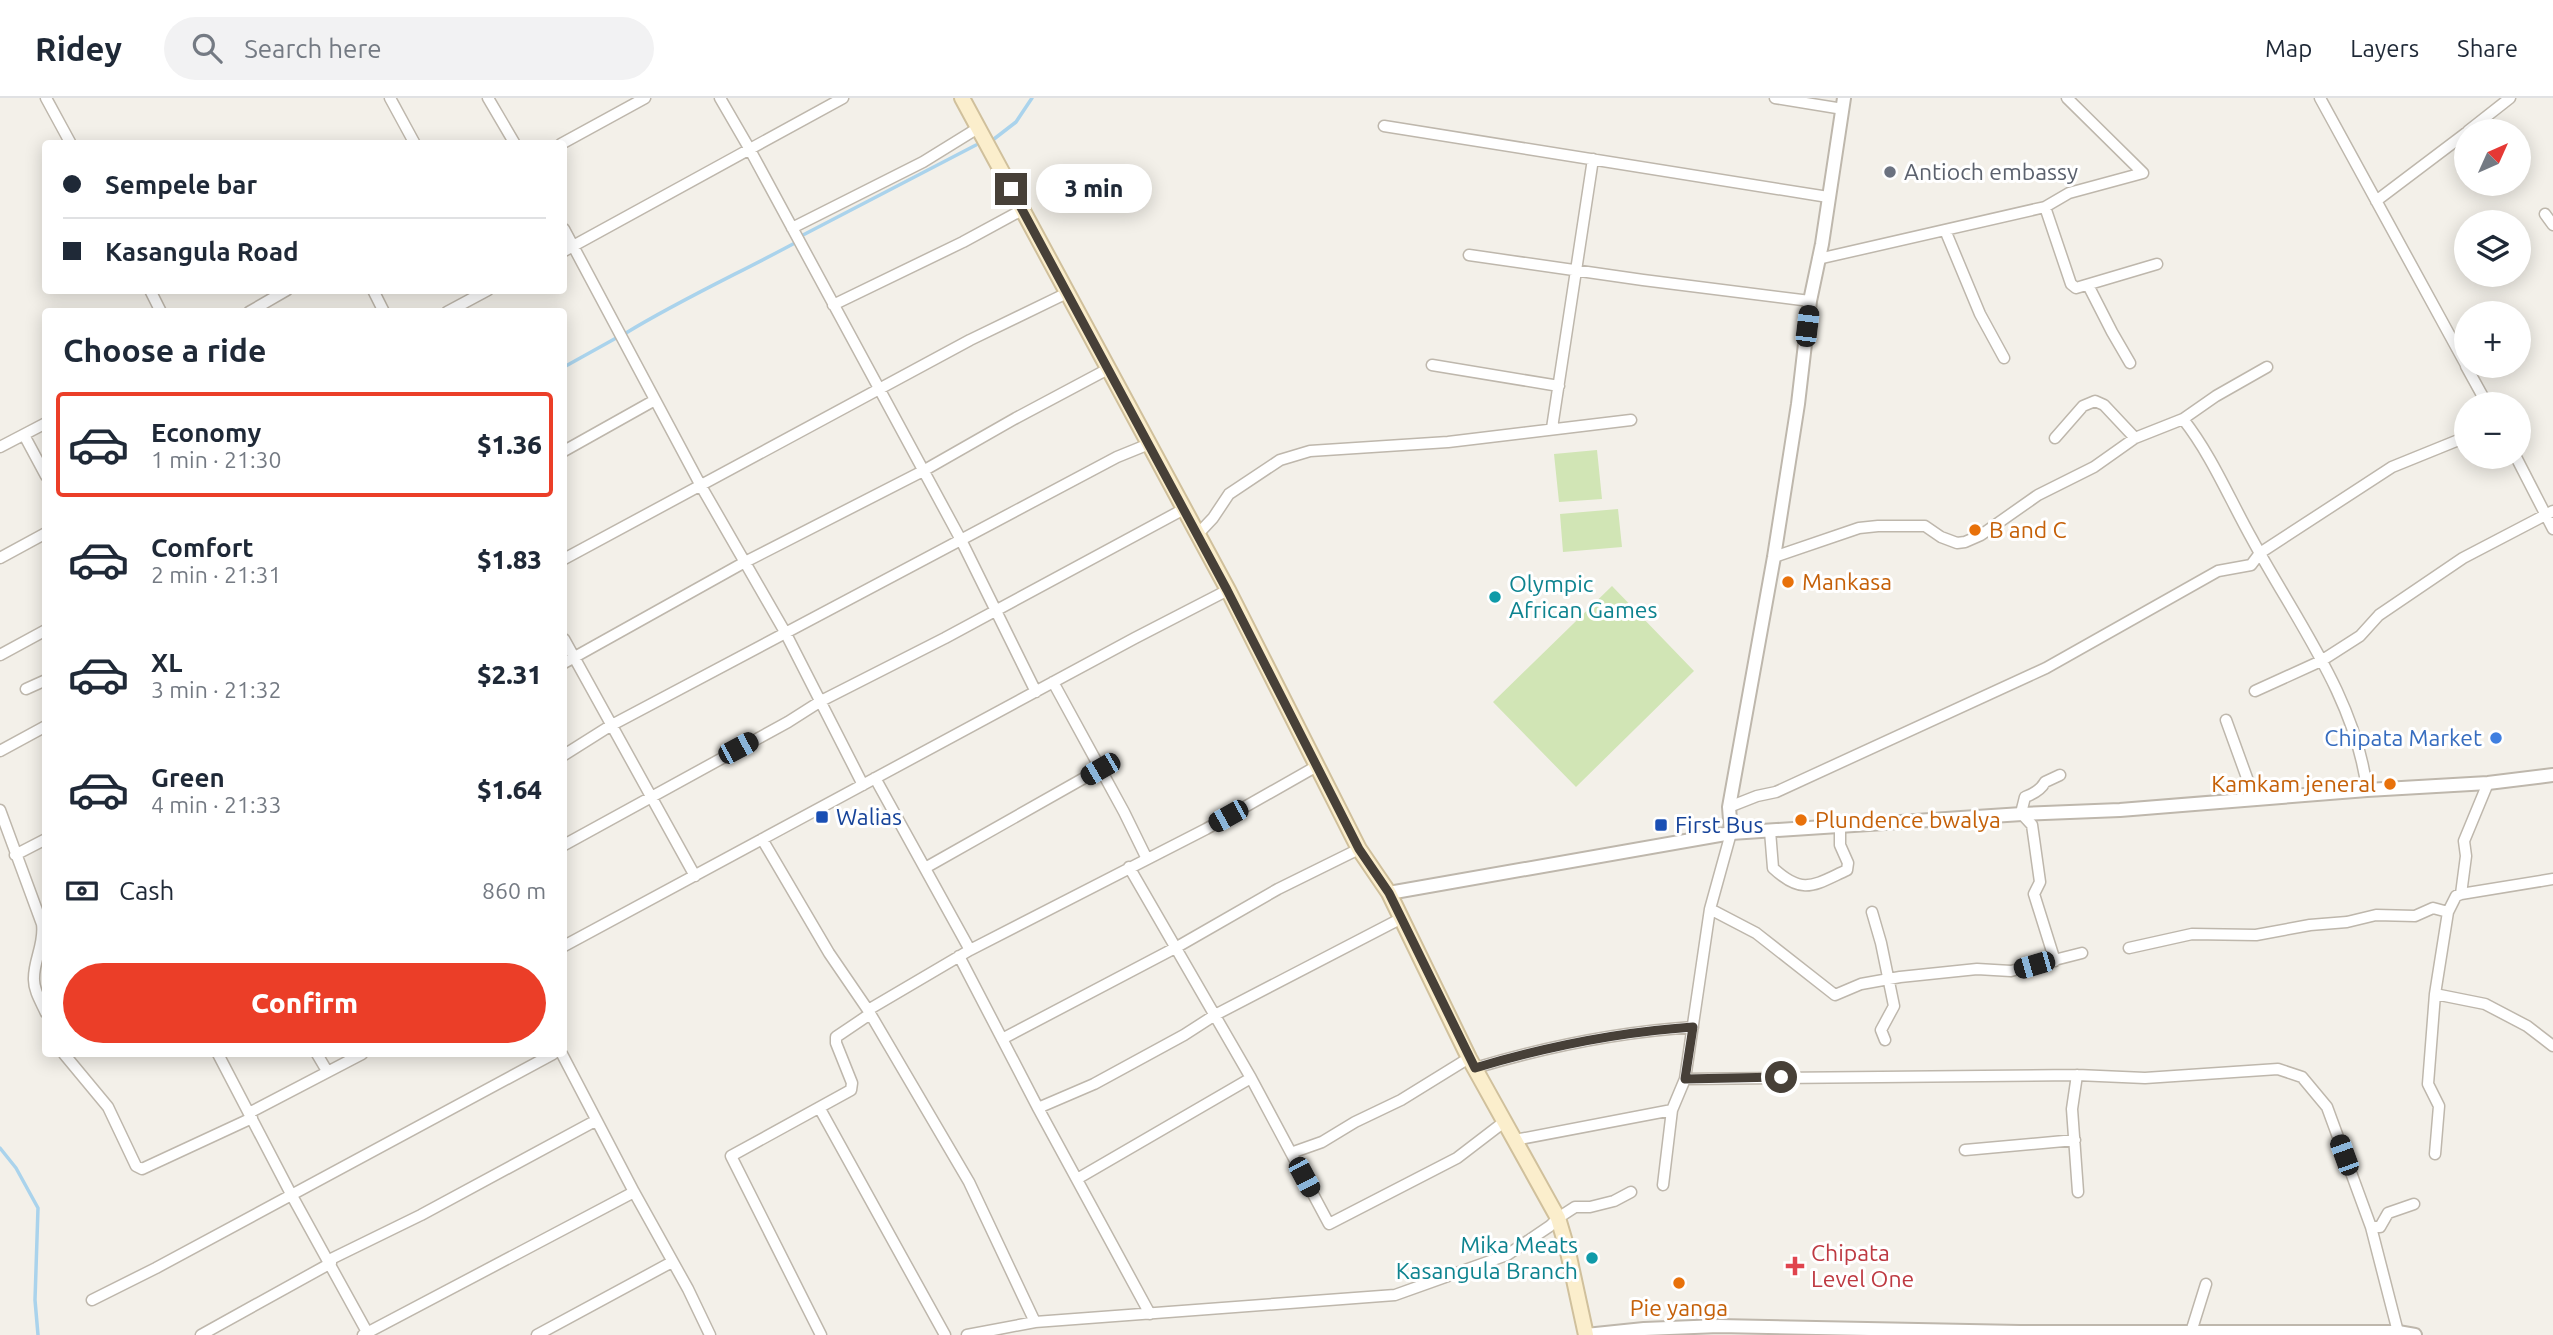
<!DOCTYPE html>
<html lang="en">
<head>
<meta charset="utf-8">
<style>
  body { margin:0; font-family:Ubuntu,sans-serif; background:#f2f2f3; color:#1f2937; height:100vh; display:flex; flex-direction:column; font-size:26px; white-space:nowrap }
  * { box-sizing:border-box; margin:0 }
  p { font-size:23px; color:#747a83 }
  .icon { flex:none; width:38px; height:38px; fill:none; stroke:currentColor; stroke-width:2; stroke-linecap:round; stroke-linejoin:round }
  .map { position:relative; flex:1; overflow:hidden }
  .panel { position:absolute; left:42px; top:210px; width:525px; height:749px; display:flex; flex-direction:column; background:#fff; border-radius:7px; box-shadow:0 4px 18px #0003 }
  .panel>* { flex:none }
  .guide { position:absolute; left:42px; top:42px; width:525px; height:154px; border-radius:7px; box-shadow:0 4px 18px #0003; display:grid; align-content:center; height:154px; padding:0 21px; background:#fff }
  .needle { width:46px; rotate:45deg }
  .fabs { position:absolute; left:2454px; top:21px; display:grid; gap:14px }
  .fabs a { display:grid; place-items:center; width:77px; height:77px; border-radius:50%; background:#fff; box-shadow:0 4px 18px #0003; font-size:35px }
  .end { position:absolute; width:32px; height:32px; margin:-16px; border:9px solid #474038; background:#fff; box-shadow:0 0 0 4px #fff }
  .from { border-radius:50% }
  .bubble { position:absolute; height:49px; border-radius:24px; background:#fff; box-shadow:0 4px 18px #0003; font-size:23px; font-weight:800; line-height:49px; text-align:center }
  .car { position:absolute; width:21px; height:42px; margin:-21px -10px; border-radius:9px; box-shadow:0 0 5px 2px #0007; background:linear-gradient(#222 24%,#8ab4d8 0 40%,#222 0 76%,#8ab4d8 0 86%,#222 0) }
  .guide b { display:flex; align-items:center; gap:24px; height:66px; font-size:26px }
  .guide b+b { border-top:2px solid #e0e1e3 }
  .guide i { width:18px; height:18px; background:#1f2937 }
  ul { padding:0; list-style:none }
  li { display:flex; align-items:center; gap:21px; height:105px; margin:0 14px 10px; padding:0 7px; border:4px solid transparent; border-radius:7px }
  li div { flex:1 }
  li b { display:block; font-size:26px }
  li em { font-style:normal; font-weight:800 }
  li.current { border-color:#eb3e28 }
  li>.icon { width:63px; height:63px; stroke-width:1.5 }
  h2 { padding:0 21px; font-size:32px; line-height:84px }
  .pay { display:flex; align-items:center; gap:18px; height:77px; padding:0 21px; font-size:26px }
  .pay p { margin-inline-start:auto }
  .cta { display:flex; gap:14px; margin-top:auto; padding:14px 21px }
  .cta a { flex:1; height:80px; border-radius:42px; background:#eb3e28; color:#fff; font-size:28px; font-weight:800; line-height:80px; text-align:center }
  header { display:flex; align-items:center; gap:42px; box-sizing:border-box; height:98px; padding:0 35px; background:#fff; border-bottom:2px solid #e0e1e3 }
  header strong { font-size:33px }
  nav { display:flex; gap:38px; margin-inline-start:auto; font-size:24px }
  .search { width:490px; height:63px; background:#f2f2f3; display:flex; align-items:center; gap:18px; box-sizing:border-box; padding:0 24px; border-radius:38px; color:#747a83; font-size:26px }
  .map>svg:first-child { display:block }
  .green { fill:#d1e5b5 }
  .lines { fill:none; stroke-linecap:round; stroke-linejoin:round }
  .stream { stroke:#aad3ec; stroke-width:3.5 }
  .minor-casing { stroke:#beb7ac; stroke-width:13 }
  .tertiary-casing { stroke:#beb7ac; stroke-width:16 }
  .secondary-casing { stroke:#d0c09c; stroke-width:18 }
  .minor { stroke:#fff; stroke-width:10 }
  .tertiary { stroke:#fff; stroke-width:12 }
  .secondary { stroke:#fbeecc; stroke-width:14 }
  .route { stroke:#474038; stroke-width:9 }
  .worship-dot { fill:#6b7280; stroke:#fff; stroke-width:2.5 }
  .food-dot { fill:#e8710a; stroke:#fff; stroke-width:2.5 }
  .culture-dot { fill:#0f9aa8; stroke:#fff; stroke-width:2.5 }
  .shop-dot { fill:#3f7fe0; stroke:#fff; stroke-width:2.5 }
  .transit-dot { fill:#1a4fb4; stroke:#fff; stroke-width:2.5 }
  .health-dot { fill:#e0444e; stroke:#fff; stroke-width:2.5 }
  .labels { text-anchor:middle; stroke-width:6; stroke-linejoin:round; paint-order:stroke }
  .worship-label { font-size:23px; fill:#5b616d; stroke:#fff; text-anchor:start }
  .food-label { font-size:23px; fill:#c56008; stroke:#fff; text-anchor:start }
  .culture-label { font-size:23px; fill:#0d838f; stroke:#fff; text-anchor:start }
  .shop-label { font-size:23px; fill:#366cbe; stroke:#fff; text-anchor:end }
  .transit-label { font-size:23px; fill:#164399; stroke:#fff; text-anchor:start }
  .health-label { font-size:23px; fill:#be3a42; stroke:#fff; text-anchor:start }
</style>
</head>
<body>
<header>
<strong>Ridey</strong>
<div class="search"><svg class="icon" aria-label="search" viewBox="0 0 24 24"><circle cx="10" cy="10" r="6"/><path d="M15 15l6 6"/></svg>Search here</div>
<nav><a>Map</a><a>Layers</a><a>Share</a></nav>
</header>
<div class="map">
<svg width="2553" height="1237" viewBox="0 0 2553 1237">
  <rect width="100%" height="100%" fill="#f3f0e9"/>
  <path class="green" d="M1597 352 1602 401 1559 404 1554 356Z
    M1618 411 1622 449 1563 454 1560 416Z
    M1612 488 1694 573 1576 689 1493 604Z"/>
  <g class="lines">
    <path class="stream" d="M994 41 1016 24 1032 0
      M803 137 976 47
      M626 235C680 202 737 176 793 146
      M564 269 618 239
      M0 1050 16 1070 38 1110 35 1202 38 1237"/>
    <defs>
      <path id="minor" d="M46 0 71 46
        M390 0 415 46
        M488 0 515 46
        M720 0 749 50 961 442 1036 594
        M1775 0 1843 11
        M2320 0 2466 267
        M1384 28 1828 99
        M2468 33 2510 0
        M561 46 645 0
        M2376 103 2466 35
        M2045 109 2071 186 2076 190 2157 166
        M2545 116 2553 127
        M792 130 923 64 978 30
        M564 131 701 388 785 534 863 687
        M1945 132 1980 216 2004 260
        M564 153 843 0
        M1469 157 1643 182 1810 203
        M1818 161 2045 109 2069 95 2143 75 2067 0
        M2088 187 2112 234 2130 265
        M150 192 161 214
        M373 192 384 214
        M833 207 963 144 1022 112
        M249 214 287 192
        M447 214 488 192
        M1432 267 1559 288
        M2466 268 2487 306
        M2183 321 2216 298 2267 269
        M1552 330 1593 61
        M24 337 46 378
        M2055 340 2083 308 2095 303 2104 307 2135 340
        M0 349 46 325
        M564 353 655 302
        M2516 359 2553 431
        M1197 437 1213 420 1229 396 1280 362 1310 353 1448 344 1631 322
        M1774 459 1859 430 1878 428H1925L1941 439 1957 445 1965 444 1981 437 2038 397 2094 369 2135 340 2183 321C2212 358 2229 400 2252 441 2295 521 2356 600 2367 692
        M0 460 46 435
        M564 461 970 242 1067 195
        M564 541 695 778
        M0 557 46 532
        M564 565 745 464 923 373 1016 320 1108 271
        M1053 584 1124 714 1147 761
        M26 591 46 582
        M2255 593 2321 563 2360 538 2379 517 2463 460 2553 413
        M2226 622 2255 702
        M0 653 46 628
        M564 657 610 628 1117 359 1149 346
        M875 680 970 852 1206 731 1317 668
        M1729 709 1757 698 1776 694 2046 570 2218 473 2251 467 2260 455 2392 369 2466 339
        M0 712 42 826C45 846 33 863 34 882 34 893 41 904 46 915
        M1770 733 1773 770C1803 798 1814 787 1847 772L1848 765 1840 747V728
        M1731 735 1710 811 1685 981 2077 977 2145 980 2278 971 2302 979 2327 1009 2371 1129 2398 1234
        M762 741 829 855 868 912
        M564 747 788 624 821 603 945 540 1184 411
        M15 757 46 741
        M1129 769 1251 980 1329 1126 1457 1060 1504 1024
        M925 770 1100 671
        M2461 796 2466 758 2464 743 2488 685
        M1710 811 1756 835 1835 897 1861 886 1900 879 1977 871 2011 873 2082 855
        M1872 814 1881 845 1894 908 1881 932 1885 942
        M2448 814 2456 798 2461 796 2553 781
        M564 848 1135 540 1228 492
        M2129 850 2192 836 2256 837 2310 827 2347 824 2376 817 2415 818 2433 810 2448 814 2435 896 2485 906 2527 928 2553 948
        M970 852 868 912 969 1084 1035 1224
        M959 858 1038 1010 1150 1216
        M2055 863 2034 796 2040 784 2034 741 2032 727 2021 715 2025 699C2033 696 2041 692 2045 684L2060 677
        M1002 941 1177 849 1278 791 1359 751
        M64 956 108 1009 136 1068 142 1071 252 1020
        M218 956 291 1096 367 1234
        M317 956 327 973
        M562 956 634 1094 688 1191 710 1237
        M1475 970C1545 949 1619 934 1693 929
        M2077 977 2072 1011 2078 1094
        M1038 1010 1094 986 1184 937 1215 917 1400 821
        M820 1011 945 1237
        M249 1015 362 956
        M1515 1042 1672 1012
        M1965 1052 2075 1042
        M1291 1055 1322 1044 1355 1024 1401 1002 1469 960
        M2435 1056 2439 1008 2428 986 2435 896
        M1077 1081 1251 980
        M1663 1087 1672 1012 1685 981
        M2371 1129H2380L2388 1115 2414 1106
        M329 1162 421 1117 595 1023
        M92 1202 156 1170 553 956
        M2191 1234 2206 1186
        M201 1237 331 1165
        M363 1237 634 1094
        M537 1237 672 1164
        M821 1237 731 1058 851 992 852 985 836 945V939L870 916
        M967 1237 1035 1224 1395 1197 1507 1157 1550 1128 1558 1120 1575 1109H1590L1614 1103 1631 1094"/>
      <path id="tertiary" d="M1731 735 1729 709 1774 459 1798 306 1810 203 1822 146 1844 0
        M1389 795 1731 735 2022 716 2120 712 2367 692 2488 685 2553 677
        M1586 1237 1644 1231 1719 1228 2020 1234H2398L2415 1237"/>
      <path id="secondary" d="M962 0 1228 492 1359 751 1389 795 1469 960 1558 1120 1568 1154 1586 1237"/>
    </defs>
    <use href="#minor" class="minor-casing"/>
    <use href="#tertiary" class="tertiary-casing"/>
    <use href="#secondary" class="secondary-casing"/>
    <use href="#minor" class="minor"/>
    <use href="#tertiary" class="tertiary"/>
    <use href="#secondary" class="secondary"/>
  </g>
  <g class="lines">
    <path class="route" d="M1011 91 1227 492 1359 751 1389 795 1475 970C1545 949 1619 934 1693 929L1685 981 1781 979"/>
  </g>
  <circle class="worship-dot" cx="1890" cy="74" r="7"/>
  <g class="food-dot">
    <circle cx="1975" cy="432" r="7"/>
    <circle cx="1788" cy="484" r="7"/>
    <circle cx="2390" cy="686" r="7"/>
    <circle cx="1801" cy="722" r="7"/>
    <circle cx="1679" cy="1185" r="7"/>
  </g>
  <g class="culture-dot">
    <circle cx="1495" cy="499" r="7"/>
    <circle cx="1592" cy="1160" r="7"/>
  </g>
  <circle class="shop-dot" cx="2496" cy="640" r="7"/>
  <g class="transit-dot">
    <rect x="815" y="712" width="14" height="14" rx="3.5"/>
    <rect x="1654" y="720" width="14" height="14" rx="3.5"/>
  </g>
  <path class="health-dot" d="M1791.5 1157.5h7v7h7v7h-7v7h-7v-7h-7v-7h7z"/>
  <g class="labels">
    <g class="worship-label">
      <text x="1904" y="82">Antioch embassy</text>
    </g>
    <g class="food-label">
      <text x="1989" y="440">B and C</text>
      <text x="1802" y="492">Mankasa</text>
      <text x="2376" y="694" text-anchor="end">Kamkam jeneral</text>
      <text x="1815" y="730">Plundence bwalya</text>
      <text x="1679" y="1218" text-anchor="middle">Pie yanga</text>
    </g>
    <g class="culture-label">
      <text x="1509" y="494">Olympic<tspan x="1509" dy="26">African Games</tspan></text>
      <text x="1578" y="1155" text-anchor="end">Mika Meats<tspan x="1578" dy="26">Kasangula Branch</tspan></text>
    </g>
    <g class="shop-label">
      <text x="2482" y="648">Chipata Market</text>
    </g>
    <g class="transit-label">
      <text x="836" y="727">Walias</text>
      <text x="1675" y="735">First Bus</text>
    </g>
    <g class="health-label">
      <text x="1811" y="1163">Chipata<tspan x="1811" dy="26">Level One</tspan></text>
    </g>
  </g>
</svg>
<div class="fabs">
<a><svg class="needle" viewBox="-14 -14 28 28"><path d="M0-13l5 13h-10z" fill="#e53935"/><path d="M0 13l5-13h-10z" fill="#747a83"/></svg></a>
<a><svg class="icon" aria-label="layers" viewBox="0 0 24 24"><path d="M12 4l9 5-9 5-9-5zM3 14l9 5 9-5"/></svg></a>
<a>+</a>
<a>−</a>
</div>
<i class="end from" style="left:1781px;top:979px"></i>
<i class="end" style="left:1011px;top:91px"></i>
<div class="bubble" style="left:1036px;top:66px;width:116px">3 min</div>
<i class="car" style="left:1807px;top:228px;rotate:7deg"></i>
<i class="car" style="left:738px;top:650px;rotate:62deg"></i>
<i class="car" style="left:1100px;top:671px;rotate:240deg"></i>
<i class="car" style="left:1228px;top:718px;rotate:241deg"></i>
<i class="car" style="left:2034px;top:867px;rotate:254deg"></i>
<i class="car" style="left:2344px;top:1057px;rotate:340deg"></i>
<i class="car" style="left:1304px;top:1079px;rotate:152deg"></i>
<div class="guide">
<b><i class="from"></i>Sempele bar</b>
<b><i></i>Kasangula Road</b>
</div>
<section class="panel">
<h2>Choose a ride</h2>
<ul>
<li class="current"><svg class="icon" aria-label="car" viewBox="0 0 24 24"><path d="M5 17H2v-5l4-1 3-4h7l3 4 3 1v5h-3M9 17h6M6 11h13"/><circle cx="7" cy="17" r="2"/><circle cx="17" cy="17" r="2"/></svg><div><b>Economy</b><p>1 min · 21:30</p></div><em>$1.36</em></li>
<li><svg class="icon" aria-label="car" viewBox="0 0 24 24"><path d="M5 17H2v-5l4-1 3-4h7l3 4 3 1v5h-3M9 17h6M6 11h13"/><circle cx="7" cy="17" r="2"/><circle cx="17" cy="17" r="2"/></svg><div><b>Comfort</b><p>2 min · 21:31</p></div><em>$1.83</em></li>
<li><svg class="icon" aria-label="car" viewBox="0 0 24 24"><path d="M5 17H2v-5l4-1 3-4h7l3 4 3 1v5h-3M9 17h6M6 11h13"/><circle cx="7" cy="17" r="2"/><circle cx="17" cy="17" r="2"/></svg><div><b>XL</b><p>3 min · 21:32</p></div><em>$2.31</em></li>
<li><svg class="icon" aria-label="car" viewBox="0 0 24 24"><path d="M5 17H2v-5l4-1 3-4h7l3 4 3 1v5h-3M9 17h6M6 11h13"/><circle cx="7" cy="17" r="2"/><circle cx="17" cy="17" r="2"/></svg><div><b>Green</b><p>4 min · 21:33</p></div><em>$1.64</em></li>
</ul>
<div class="pay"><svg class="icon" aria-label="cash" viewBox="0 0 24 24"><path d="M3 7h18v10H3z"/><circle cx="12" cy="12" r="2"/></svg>Cash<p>860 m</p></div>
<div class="cta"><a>Confirm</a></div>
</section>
</div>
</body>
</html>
